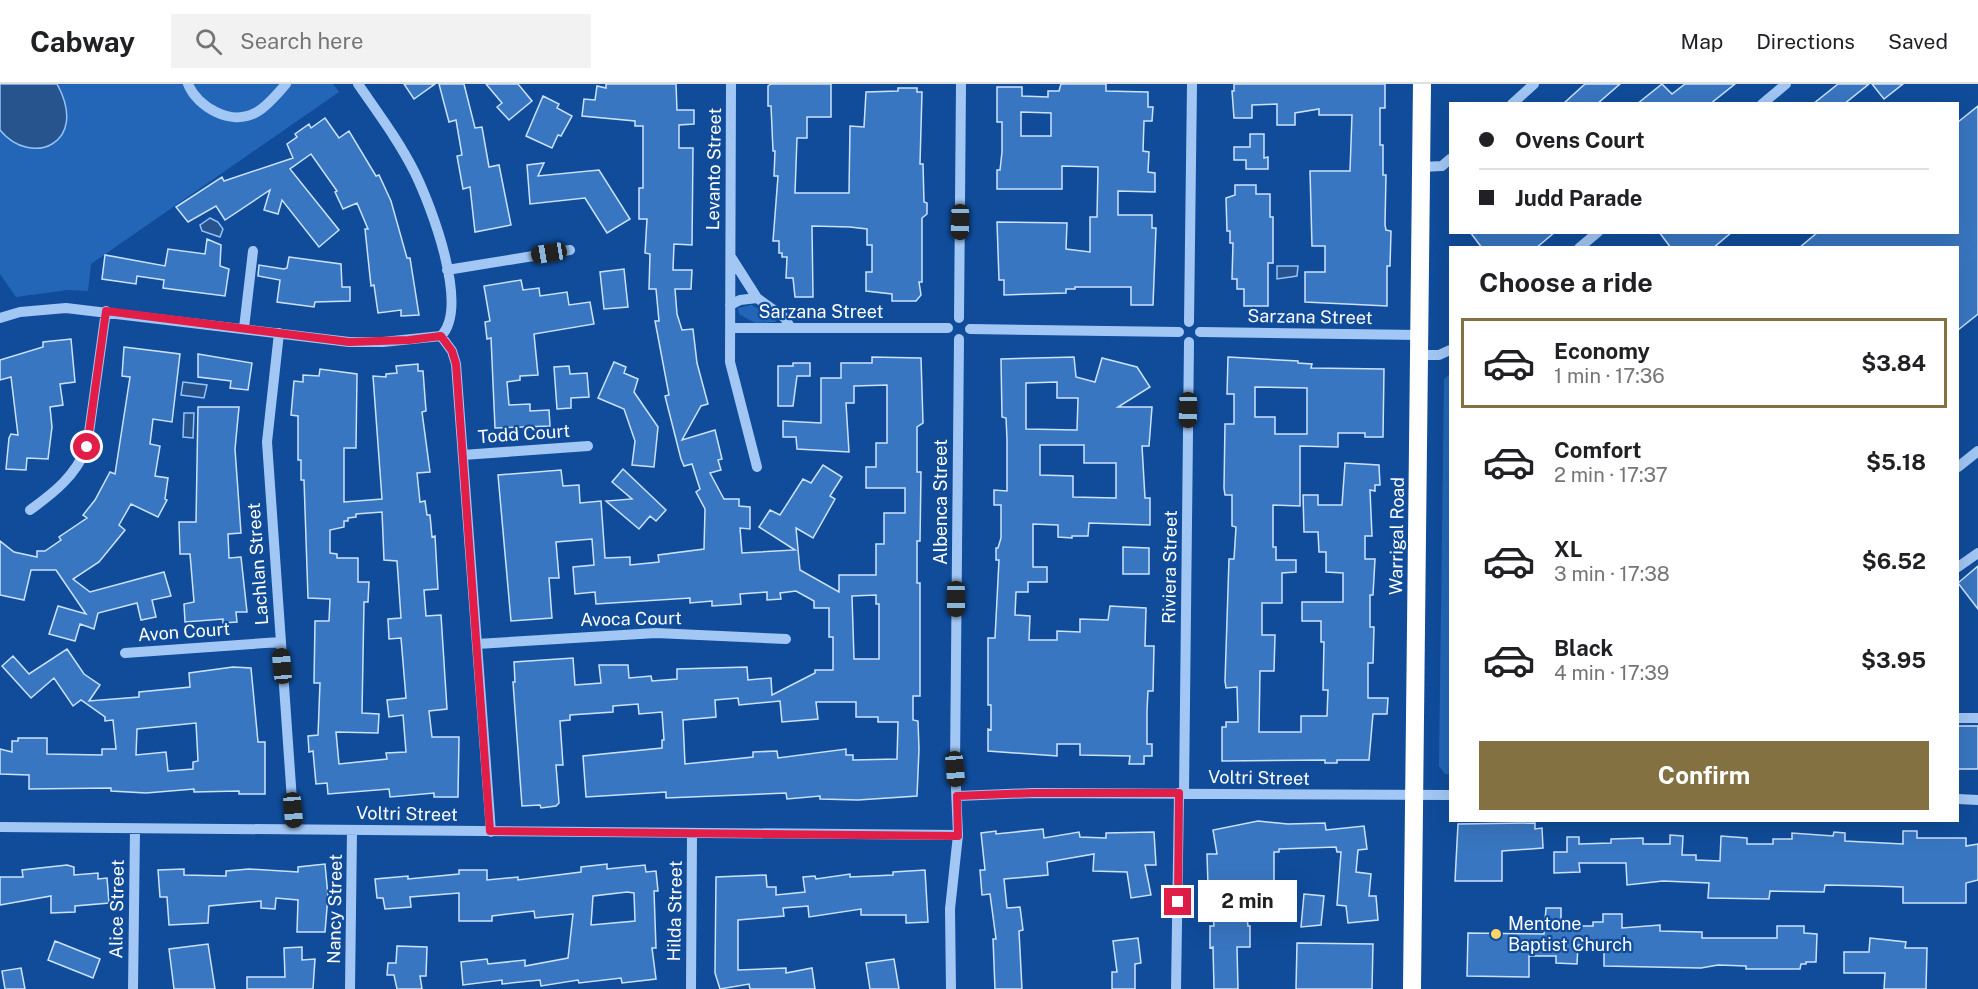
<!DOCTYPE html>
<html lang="en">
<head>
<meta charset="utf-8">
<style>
  body { margin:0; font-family:"Public Sans",sans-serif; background:#f2f2f2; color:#202124; height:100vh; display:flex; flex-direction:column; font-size:22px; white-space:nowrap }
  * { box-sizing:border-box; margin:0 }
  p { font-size:20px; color:#757577 }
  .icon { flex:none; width:33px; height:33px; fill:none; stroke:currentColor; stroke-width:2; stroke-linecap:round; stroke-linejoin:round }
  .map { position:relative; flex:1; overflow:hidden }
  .details { position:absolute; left:1449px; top:162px; width:510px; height:576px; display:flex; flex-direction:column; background:#fff; border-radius:0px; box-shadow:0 6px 24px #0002 }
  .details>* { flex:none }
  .top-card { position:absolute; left:1449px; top:18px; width:510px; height:132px; border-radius:0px; box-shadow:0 6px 24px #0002; display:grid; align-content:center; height:132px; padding:0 30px; background:#fff }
  .end { position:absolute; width:27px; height:27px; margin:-14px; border:8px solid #e11d48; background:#fff; box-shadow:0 0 0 3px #fff }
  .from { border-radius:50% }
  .bubble { position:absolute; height:42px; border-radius:0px; background:#fff; box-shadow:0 6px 24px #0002; font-size:20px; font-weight:700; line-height:42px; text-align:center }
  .car { position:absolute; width:18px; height:36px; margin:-18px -9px; border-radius:8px; box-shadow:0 0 4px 2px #0007; background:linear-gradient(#222 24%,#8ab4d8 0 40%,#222 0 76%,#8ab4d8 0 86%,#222 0) }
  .top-card b { display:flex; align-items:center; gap:21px; height:57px; font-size:22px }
  .top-card b+b { border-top:2px solid #e0e0e0 }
  .top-card i { width:15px; height:15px; background:#202124 }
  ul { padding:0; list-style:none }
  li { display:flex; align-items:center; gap:18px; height:90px; margin:0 12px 9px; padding:0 18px; border:3px solid transparent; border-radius:0px }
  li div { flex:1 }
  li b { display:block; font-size:22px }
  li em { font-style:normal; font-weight:700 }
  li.active { border-color:#847142 }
  li>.icon { width:54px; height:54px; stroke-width:1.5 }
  h2 { padding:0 30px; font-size:27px; line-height:72px }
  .cta { display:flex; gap:12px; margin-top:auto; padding:12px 30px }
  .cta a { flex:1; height:69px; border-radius:0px; background:#847142; color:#fff; font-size:24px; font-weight:700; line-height:69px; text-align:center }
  header { display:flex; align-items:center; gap:36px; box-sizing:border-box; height:84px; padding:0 30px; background:#fff; border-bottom:2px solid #e0e0e0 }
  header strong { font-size:28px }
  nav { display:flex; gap:33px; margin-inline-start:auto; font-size:21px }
  .search { width:420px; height:54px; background:#f2f2f2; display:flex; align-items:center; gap:15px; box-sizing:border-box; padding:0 21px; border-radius:0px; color:#757577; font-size:22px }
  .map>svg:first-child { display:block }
  .green { fill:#2366b8 }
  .water { fill:#28548d; stroke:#94c2f8; stroke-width:1.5 }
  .building { fill:#3976c1; stroke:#cbe2fe; stroke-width:1.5; fill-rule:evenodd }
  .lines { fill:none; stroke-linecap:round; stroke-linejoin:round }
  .minor { stroke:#a2c7f4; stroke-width:10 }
  .highway { stroke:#fff; stroke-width:18 }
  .route { stroke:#e11d48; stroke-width:8 }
  .poi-dot { fill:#ffd366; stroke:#104c9a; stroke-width:2 }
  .labels { text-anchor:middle; stroke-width:4.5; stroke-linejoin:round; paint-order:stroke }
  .street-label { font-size:18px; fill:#fff; stroke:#104c9a }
  .poi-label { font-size:18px; fill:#fff; stroke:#104c9a; text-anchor:start }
</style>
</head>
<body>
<header>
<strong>Cabway</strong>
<div class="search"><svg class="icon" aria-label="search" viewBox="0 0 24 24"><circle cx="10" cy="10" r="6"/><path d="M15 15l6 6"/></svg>Search here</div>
<nav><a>Map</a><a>Directions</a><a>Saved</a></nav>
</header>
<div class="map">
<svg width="1978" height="905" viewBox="0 0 1978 905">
  <rect width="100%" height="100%" fill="#104c9a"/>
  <path class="green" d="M0 0H333L339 8 91 180 88 207 68 206 16 213 0 190Z
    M751 221 775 233 776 238 755 239 739 230 738 224Z
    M1450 290V690H1445L1439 682 1444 295Z"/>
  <path class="water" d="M0 0H57C90 60 31 84 0 46Z
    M210 134 218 138 223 145 220 153 202 147 200 141Z
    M1277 182H1298L1297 192 1277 195Z
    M183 298 207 301 204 314 181 311Z
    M184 329H194L193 354 183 353Z"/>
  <path class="building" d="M404 0H435L414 15Z
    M439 0H464L475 44 482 43 489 83 499 81 511 141 475 148 470 103 463 105 457 72 462 71 456 36 449 38Z
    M486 0H518L532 17 509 36 497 23 502 19Z
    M606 0H676L677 26H694V40L679 41V64H693L692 161 674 160 673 186H692L691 205H675L677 230 682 246 693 245 697 279 708 320 701 322 682 356 715 346 722 375 718 376 721 386 710 389 724 415H739V422L750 423V445L740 444 742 469 795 466 759 443 770 426 780 431 803 395 811 399 823 381 842 393 830 412 835 415 813 454 796 444 800 486 839 508V491H876V460H884V429H905V404H866V383H876V359H887V301L854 302V319H846L849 368 797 365 796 353H783V337L821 339V294H841V279H872V273L921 274 923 339 917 343V388H921L920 457H917V499H920V612H913V636L918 637 919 665 917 712 858 716 820 715V712L787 715 786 709 666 714V708L586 713 583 672 662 664V656H664L662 628 639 630 638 620 613 622V628L570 631V636L560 637 563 681H556L559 719 556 722 541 724 540 721 522 722 513 598H515L514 578 573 574 575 601 601 599 599 581H628L629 594 651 592 652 597 677 595V585L747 583 748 596 771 594 772 611 815 589V586H833V553H829V524H814V517L796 507 780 509 781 515 767 516V508L740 510 741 520 712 522V517L690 519V514L596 520 595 508 575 510 573 483 594 481 592 455 556 458 559 494H549L552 534 511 537 498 391 561 386 563 402 579 401 580 419 601 417 605 474 630 473V481L659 478 658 471 704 465 705 425 696 408 700 405 692 380 684 382 681 375 665 312 669 311 655 237H659L656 205H649L650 170 645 169 647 135H639V104H643V42H635V37L582 32 584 15 595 16 597 2 606 4ZM876 511V520H879V575H854L852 512ZM738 614 739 621 780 617 782 638 818 635 816 618H856V633H878V638H898L897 675 853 676V671H846V665L778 674 777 667 753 668V673L685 680 683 636 716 633 715 616Z
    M771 0H831V33H807V54H797L795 109H849L850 42 864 43 866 8 898 7V4H917V8H922L920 80H923L924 118 927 119V130L922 134V198H919L921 211 916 217H892V210L866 207V188H872V161H867V145L850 143 812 142 813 213H795L793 194H786L787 173H782V169H779V157H773L778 92H774L775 67H773L771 22H768V2Z
    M1061 0H1106V7L1148 8V23H1153L1152 37H1144L1143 67 1149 68 1148 88 1155 89V108L1118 107V131H1152V144H1156L1153 221H1131V203H1075V205H1066V209L1004 211V196H999L997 138 1067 139 1066 165 1090 168V133H1097L1098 83 1062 82V105H997V86H1000L1002 68V38H997V3H1022V12L1048 13V7H1059ZM1021 28 1051 29V52H1021Z
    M1234 0H1385V24H1380V61H1383V91H1386L1385 141 1386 146 1391 147 1390 182H1387V222L1305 218V188H1325V162H1312L1310 87H1350L1352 31H1319V25L1295 29V41H1277V20L1252 21V34H1234L1232 7H1234Z
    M1585 0H1620L1597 20H1563Z
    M1662 0 1672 10 1685 0H1735L1710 20H1637Z
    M1838 0H1869L1844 20H1813Z
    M1872 0H1903L1884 15Z
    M543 12 559 20 557 24 572 32 561 52 558 51 552 64 526 52Z
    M1978 22V230L1958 246V164H1799L1818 148H1958V38Z
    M325 34 339 54 349 47 376 92 379 91 391 117 407 174H410L419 231 401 232V226L378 229 374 201 371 202 365 145H368L357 119 343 125 335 108 337 107 311 70 290 85 339 146 319 163 282 116 278 130 264 126 270 106 225 136 216 122 188 138 176 123 222 93 224 97 293 74 287 60 297 53 295 50 309 40 311 44Z
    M1250 50H1264V74L1268 73V85H1246V76H1234V63H1250Z
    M544 79 538 92 599 86 630 135 607 149 585 114 530 120 527 81Z
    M1235 101H1256V110H1270V133H1273V179H1268V222H1244V205H1237V195H1232L1233 159H1230V147H1227L1226 114 1235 111Z
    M1470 148H1555L1536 164H1482Z
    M1659 148H1732L1713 164H1671Z
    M207 155 221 161 220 182 229 185 225 212 163 204 164 196 137 192 136 200 102 195 105 171 165 182 168 165 205 170Z
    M289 173 341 180 342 203H350V217L315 218 314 223 277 218 280 196 258 192 259 181 284 185 287 184Z
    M624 185 628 223 604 225 600 188Z
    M521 196 523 206 539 204 540 212 567 208 569 221 590 218 594 240 534 250 538 291 520 292V296L507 298 509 321 530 320V327L549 326 550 342 495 344 491 254 487 255 485 238 490 237 484 202Z
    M71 255 75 298 60 300 63 321 50 323 52 343 48 375 27 374 26 386 6 385 9 354 11 350 18 351 11 293 0 296V276L43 263V258Z
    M124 263 180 270 172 338 153 335 150 360 160 362 155 392 168 394 165 415 167 416 158 433 131 420 119 441 125 446 99 478 73 495 90 508 164 488 171 512 152 516 156 533 141 536 137 519 98 529 94 545 80 540 75 557 49 550 58 522 86 530 56 486H31L24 516 0 511V457L14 468 37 473V467H45L61 456 59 453 87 434 83 431 95 416 110 388 115 390 130 293 122 292Z
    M198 270 252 279 248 306 230 304 231 297 198 293Z
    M1074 273 1076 293 1095 298 1102 274 1137 283 1150 303 1118 323H1152L1149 362H1142L1145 414H1150V441L1089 439 1088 452H1072V454L1058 453V441L1033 440V483H1047V498H1028V508H1016L1015 531 1030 532 1029 556H1057V547L1080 548V535L1108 536 1110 522 1146 524 1145 562H1154L1153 607H1148L1147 627V660H1152V672H1144V680H1129L1130 672 1080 671V660H1057V672L988 667V645L991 646V621H988V554H995L999 476H996V464H998L1001 454V421H994V406L1007 407V355L1006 334 1002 333 1001 275ZM1057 298V314H1078L1077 346 1026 345V299ZM1040 361H1084V379H1116V414L1073 413V392L1040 391Z
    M1228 273 1298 277V279L1312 280 1311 284 1384 285 1383 353H1365V349H1338V363L1300 362V422L1273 421V463H1276V476H1296V488L1282 489V519H1262V551H1275L1274 587H1260L1259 648H1301V632H1327L1328 606H1323L1324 558H1321V537H1302V518H1343V489L1326 488V468H1319L1318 448H1304L1303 411H1318V421H1342L1345 379 1379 381 1380 401H1375V407L1370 406 1372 452H1365V475H1375L1373 511H1370V543H1374L1373 579H1368V614H1388L1387 630H1373L1369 676H1337V679H1325V676L1222 677V643H1226V638H1238L1237 603 1226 604 1225 597 1229 475H1234L1236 443 1232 442V411H1225L1224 404 1225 340H1234V310H1227ZM1255 303 1307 304V350H1275V333H1255Z
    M614 278 626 283 624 289 638 295 634 308 658 343 654 383 632 381 635 357 624 325 598 314Z
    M793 279H810V292H797L793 322H778V282H793Z
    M418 280V287H423L426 327 422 328 430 388 417 389 420 418 425 417 427 431H430L432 453 435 452 438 505 424 506 426 532 441 531 447 625 429 627 432 653H459L458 713H434V709L390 713 389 705 328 710 327 699 316 700 313 667 309 668 308 652 318 651 320 599H314L315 537H329L330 515 308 514 304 396H301V376H298V332L291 331 294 297 303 298V291L319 292 320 285 357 290 356 364H344V418L382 415 373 292 386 293V290L397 289 396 282ZM382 428 384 476 397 477 401 534 388 535 389 555 401 554 406 614 387 616 389 633 403 631 406 668 386 669 387 675 339 680 336 648 378 649 379 630 362 629 364 518H368L369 498H358V474H337V470L330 469V446L344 443V437H348V434L356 433V430Z
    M569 282 570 290 587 289 589 313 571 314V324L557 325 554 283Z
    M198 323H239L235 365 241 449 228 450 229 474 241 473 247 528H236L237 538 223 539V535L185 538 184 520 194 518 190 470H180L179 438H196Z
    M623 385 666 426 656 437 650 432 639 445 606 417 632 415 612 398Z
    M1123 463 1149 464V490H1123Z
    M1978 482V525L1958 499Z
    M67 565 84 590 100 601 89 617 139 613V608L190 603 189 589 233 583 251 584 258 658H265V710H239V707L194 708V705L146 709 111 707V704L29 705V691L0 690V665L12 668V657H18V654H47V670L102 671V665H116L113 636 105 637V633L81 616 73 622 54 594 31 614 2 582 13 572 29 590ZM196 639 198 677 193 678V685L168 687 166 668 136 671 137 645Z
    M1958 642H1978V685H1958Z
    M1258 737 1288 740 1325 739 1326 746 1364 742 1367 765 1358 766 1356 788 1371 790 1369 812H1376L1378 836 1348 839 1346 822 1337 821 1341 768H1337L1336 763 1279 765V768H1274V800L1243 801 1248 842H1250V863H1237L1238 905H1214L1213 863 1210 864V842H1214L1210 802H1208L1207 770H1217L1213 746Z
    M1535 739V745L1542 744 1543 764 1502 767V797H1455L1458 740Z
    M1043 745 1044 754 1079 748 1080 753 1106 754V749L1154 748 1156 781H1145L1151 811 1131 814 1127 788 1093 787 1094 770 1047 778 1048 791 1004 795 1007 824 1020 823 1023 846 1019 847 1022 905H995L993 855H996L990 810 982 811 980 786H985L981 749 996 747V750Z
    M1903 747H1917V754H1966V762L1978 760V796L1966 799V819H1903V803L1875 802 1825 801 1824 808 1770 807 1769 815 1708 814 1709 799 1663 797 1627 801 1626 779H1579L1580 788 1554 789V768H1567V753H1579V760L1611 759V755L1643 754V760H1670V751L1683 752 1682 771H1696V776L1720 777 1721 752 1747 754V760H1773V755H1792V749L1833 752 1834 748 1845 749V757L1903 760Z
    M325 780 328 812 325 848H297L298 816 276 814 275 825 261 824V817L209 822 208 839 169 841 167 813H160L158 786 184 785V791L226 792V787L249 785 298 788V783Z
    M607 780V785L645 781 646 788 656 787 658 807H654L656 864H652L656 895 622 899 621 894 579 899 578 896 541 902 540 896 502 900V896L463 901 461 878 487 875 488 880 525 876V882L568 874 573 830 535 834 534 827 492 832V837H459V809L410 813 411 823 385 825 383 814H377L375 795 408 792V795L459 790V786H487V796L518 793V796L581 788V783ZM627 808 634 809 635 837 591 841 593 812Z
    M67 781 74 783V791L98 789V795L107 794 109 819 75 822V828L51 829V812L0 821V793H23L22 786Z
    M925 786 928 838 906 839V831H861V825L809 833 808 822 783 824 784 832 738 836V886L786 884V889L812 884 815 905H750L749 900 720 905 715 889 716 793 766 791 767 803H776V811L805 808 803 793 815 792 816 795 850 790V793L893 791V788Z
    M1304 810 1324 812 1321 841 1301 843Z
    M1546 824H1561V842H1593V838H1603V830H1622V844L1660 841V847L1702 848V854H1777V842H1804V849L1817 850 1816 878H1806V880H1801L1800 885H1746V882L1718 881 1701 884 1604 882V861H1578L1577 880 1556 879V872H1529V893L1467 892 1468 849 1544 850Z
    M1138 854 1141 879 1135 880V905H1112V888H1117L1113 857Z
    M1870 854 1906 858 1905 864H1927L1926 905H1884L1885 889H1844V868H1869Z
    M55 857 100 875 93 894 48 876Z
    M1297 859 1373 860 1372 905H1296Z
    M208 860 215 905H174L169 865Z
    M397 862 427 863 426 892H420L422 905H397L394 891H387L388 879H396Z
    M302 863V876L315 875 313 905H247V893H285L284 864Z
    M894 875 899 905H870L866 879Z
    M21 884 25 905H5L2 887Z"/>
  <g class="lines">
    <path class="minor" d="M188 0C197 23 231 42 255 29 266 24 278 9 286 0
      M358 0C378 29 399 57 415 89 431 122 470 223 441 252
      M731 0 730 278 757 383
      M1512 20 1534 0
      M1762 20 1786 0
      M1422 83 1442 82 1450 75
      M1579 164 1598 148
      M731 173 757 214 785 234 790 243
      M447 186 570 166
      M730 221 740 216 757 214
      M0 234 20 228 66 224 349 258H383L441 252
      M959 234 961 0
      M1189 238 1192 0
      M244 244 253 167
      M730 244H948
      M970 245 1179 248
      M1200 248 1420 251
      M279 249 267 358 294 745
      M441 252 452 267 456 280 491 748
      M1420 275V271H1439L1450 266
      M463 371 588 362
      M1958 383 1978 367
      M30 426C55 408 75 392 87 363L106 227
      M1958 483 1978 469
      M477 560 656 549 786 555
      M125 569 280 558
      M1958 634H1978
      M1184 709 1189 258
      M958 712 1033 709 1450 711
      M1958 715 1978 716
      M0 743 958 751
      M133 905 135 745
      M350 905 352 746
      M691 905 692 750
      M951 905 950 825 958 751 955 682 959 255
      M1176 905 1179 709"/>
    <path class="highway" d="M1412 905 1422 0"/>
  </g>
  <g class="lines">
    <path class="route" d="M87 363 106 227 349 258 409 256 441 252 452 267 456 280 490 747 958 752 957 712 1033 709H1179L1178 818"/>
  </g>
  <circle class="poi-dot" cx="1496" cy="850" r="6"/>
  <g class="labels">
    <g class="street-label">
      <text transform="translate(714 85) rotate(-89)" y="6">Levanto Street</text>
      <text x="821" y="234">Sarzana Street</text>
      <text transform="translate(1310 233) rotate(1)" y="6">Sarzana Street</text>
      <text transform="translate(524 350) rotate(-4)" y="6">Todd Court</text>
      <text transform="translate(941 418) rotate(-90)" y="6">Albenca Street</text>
      <text transform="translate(1397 452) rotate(-89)" y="6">Warrigal Road</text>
      <text transform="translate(258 480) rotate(-94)" y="6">Lachlan Street</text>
      <text transform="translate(1170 483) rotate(-89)" y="6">Riviera Street</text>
      <text transform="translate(631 535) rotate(-1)" y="6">Avoca Court</text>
      <text transform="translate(184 548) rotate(-4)" y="6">Avon Court</text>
      <text transform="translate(1259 694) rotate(1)" y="6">Voltri Street</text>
      <text transform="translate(407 730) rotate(1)" y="6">Voltri Street</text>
      <text transform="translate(117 825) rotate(-89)" y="6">Alice Street</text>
      <text transform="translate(335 825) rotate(-89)" y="6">Nancy Street</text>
      <text transform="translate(675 827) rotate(-89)" y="6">Hilda Street</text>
    </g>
    <g class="poi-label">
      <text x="1508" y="846">Mentone<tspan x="1508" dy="21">Baptist Church</tspan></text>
    </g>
  </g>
</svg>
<i class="end from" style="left:87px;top:363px"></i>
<i class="end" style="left:1178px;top:818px"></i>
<div class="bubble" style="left:1198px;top:796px;width:99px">2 min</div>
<i class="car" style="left:960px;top:138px;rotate:181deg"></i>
<i class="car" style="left:549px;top:169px;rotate:261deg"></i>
<i class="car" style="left:1188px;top:326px;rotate:181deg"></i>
<i class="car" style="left:956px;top:515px;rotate:180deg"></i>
<i class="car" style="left:282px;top:582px;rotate:355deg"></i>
<i class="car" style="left:955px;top:685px;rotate:175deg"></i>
<i class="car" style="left:293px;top:726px;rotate:175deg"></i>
<div class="top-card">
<b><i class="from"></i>Ovens Court</b>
<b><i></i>Judd Parade</b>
</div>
<section class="details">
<h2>Choose a ride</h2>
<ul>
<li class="active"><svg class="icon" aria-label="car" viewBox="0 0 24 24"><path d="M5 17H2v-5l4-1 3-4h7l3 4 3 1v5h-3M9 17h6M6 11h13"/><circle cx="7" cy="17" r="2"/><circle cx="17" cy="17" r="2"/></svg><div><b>Economy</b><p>1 min · 17:36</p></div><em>$3.84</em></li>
<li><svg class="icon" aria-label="car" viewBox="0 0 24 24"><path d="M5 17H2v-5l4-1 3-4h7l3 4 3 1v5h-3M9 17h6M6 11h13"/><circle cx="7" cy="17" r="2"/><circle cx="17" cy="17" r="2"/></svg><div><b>Comfort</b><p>2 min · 17:37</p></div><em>$5.18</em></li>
<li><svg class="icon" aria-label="car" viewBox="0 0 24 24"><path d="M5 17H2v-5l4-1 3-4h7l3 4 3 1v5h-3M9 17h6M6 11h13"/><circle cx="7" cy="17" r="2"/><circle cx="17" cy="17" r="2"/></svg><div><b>XL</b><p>3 min · 17:38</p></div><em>$6.52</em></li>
<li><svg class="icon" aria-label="car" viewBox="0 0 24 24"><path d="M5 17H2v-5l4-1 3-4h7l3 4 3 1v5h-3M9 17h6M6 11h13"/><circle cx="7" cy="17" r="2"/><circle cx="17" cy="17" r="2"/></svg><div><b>Black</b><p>4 min · 17:39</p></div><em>$3.95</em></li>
</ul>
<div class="cta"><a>Confirm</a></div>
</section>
</div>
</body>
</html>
